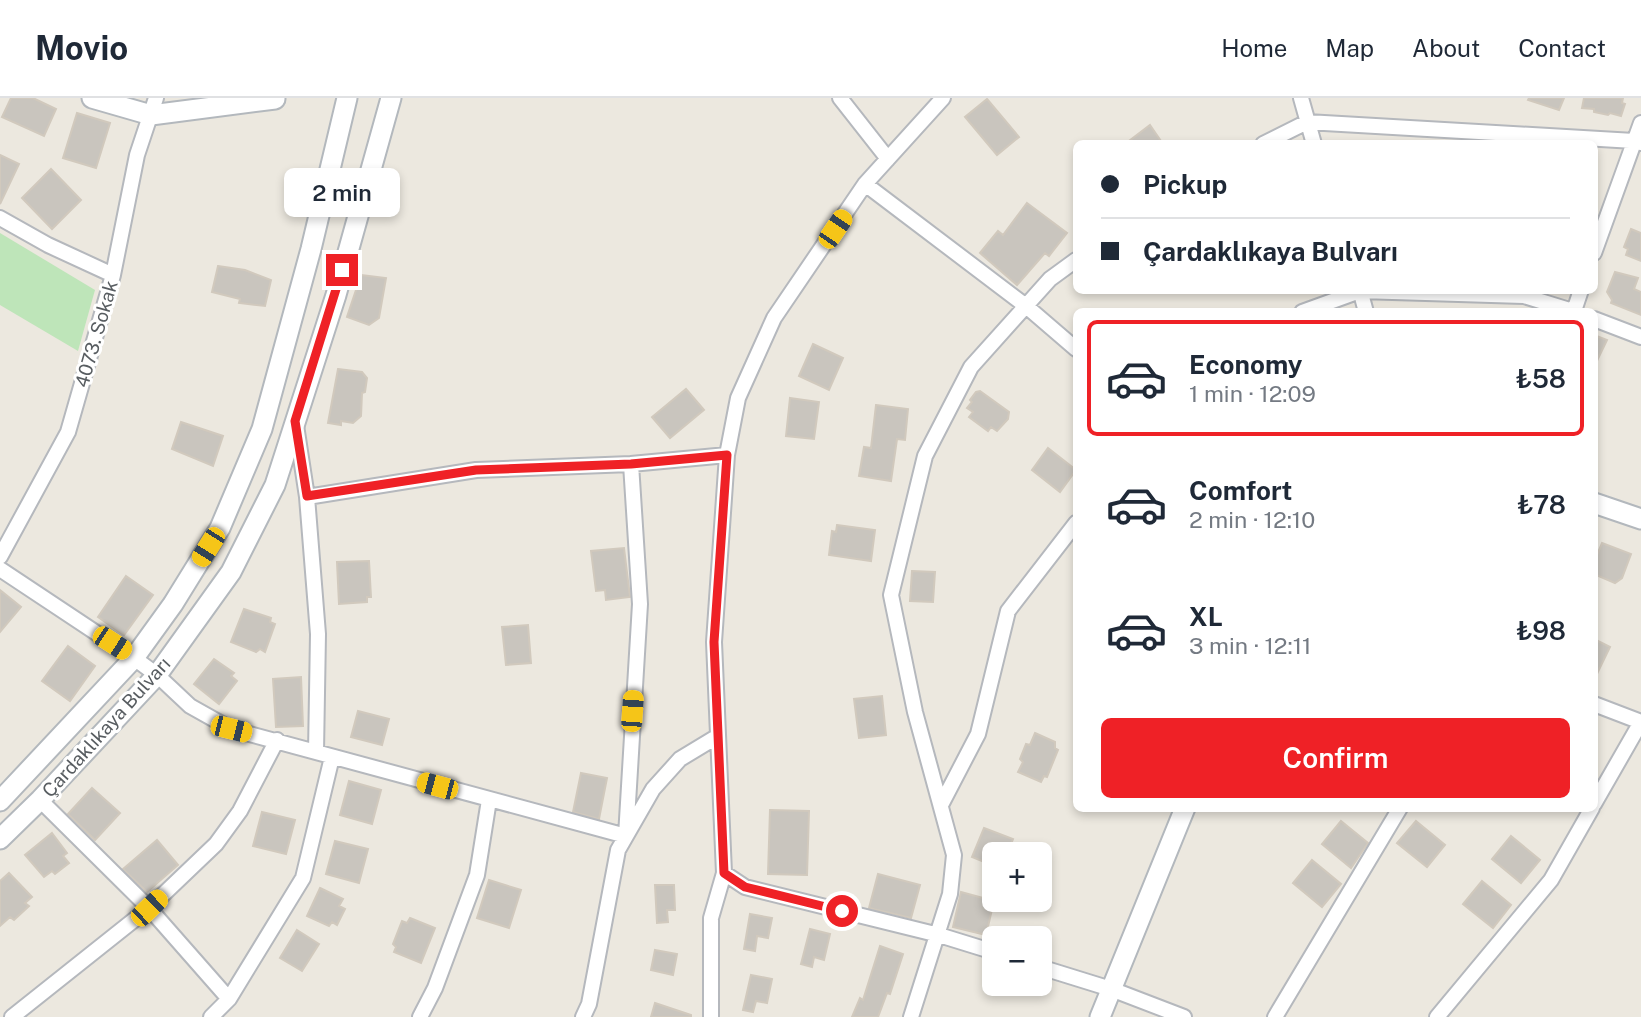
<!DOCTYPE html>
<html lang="en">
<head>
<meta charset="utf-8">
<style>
  body { margin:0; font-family:"Public Sans",sans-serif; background:#f2f2f3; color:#1f2937; height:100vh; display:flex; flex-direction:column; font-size:26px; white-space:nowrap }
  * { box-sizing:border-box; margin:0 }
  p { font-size:23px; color:#747a83 }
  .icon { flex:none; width:38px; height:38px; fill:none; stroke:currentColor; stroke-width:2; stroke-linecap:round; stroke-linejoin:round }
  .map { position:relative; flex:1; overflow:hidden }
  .details { position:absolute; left:1073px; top:210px; width:525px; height:504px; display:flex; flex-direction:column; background:#fff; border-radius:10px; box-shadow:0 4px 10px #0003 }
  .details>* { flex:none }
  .banner { position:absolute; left:1073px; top:42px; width:525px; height:154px; border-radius:10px; box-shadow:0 4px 10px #0003; display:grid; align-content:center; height:154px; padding:0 28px; background:#fff }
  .fabs { position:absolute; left:982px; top:744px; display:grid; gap:14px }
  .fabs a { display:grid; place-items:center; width:70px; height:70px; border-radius:10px; background:#fff; box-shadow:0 4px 10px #0003; font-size:35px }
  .end { position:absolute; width:32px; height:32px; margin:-16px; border:9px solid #ef2126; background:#fff; box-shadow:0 0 0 4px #fff }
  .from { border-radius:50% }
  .bubble { position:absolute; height:49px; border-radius:10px; background:#fff; box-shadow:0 4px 10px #0003; font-size:23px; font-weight:600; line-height:49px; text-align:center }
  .car { position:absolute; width:21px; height:42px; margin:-21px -10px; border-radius:9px; box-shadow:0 0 5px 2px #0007; background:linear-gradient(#f5c518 24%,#345 0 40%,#f5c518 0 76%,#345 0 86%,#f5c518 0) }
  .banner b { display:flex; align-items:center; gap:24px; height:66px; font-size:26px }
  .banner b+b { border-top:2px solid #e0e1e3 }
  .banner i { width:18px; height:18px; background:#1f2937 }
  ul { padding:12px 0 0; list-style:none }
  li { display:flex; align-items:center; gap:21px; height:116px; margin:0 14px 10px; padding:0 14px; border:4px solid transparent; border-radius:10px }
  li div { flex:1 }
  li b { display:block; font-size:26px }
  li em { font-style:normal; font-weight:600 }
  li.on { border-color:#ef2126 }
  li>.icon { width:63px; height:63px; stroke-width:1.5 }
  .action { display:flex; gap:14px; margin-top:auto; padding:14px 28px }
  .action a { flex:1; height:80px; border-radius:10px; background:#ef2126; color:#fff; font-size:28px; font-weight:600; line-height:80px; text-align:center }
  header { display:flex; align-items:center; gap:42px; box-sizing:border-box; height:98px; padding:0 35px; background:#fff; border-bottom:2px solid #e0e1e3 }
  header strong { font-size:33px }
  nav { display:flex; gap:38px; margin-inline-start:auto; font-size:24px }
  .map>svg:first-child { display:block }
  .green { fill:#bee5b9 }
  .building { fill:#c9c5be; stroke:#d1c9bd; stroke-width:2 }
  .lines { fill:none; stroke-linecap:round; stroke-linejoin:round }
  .street-casing { stroke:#b5b8bd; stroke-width:18 }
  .secondary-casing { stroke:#b3b8bd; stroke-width:23 }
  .street { stroke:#fff; stroke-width:14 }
  .secondary { stroke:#fff; stroke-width:19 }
  .route { stroke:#ef2126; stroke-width:9 }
  .labels { text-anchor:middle; stroke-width:6; stroke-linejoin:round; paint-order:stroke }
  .street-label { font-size:19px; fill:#585d61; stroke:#fff }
</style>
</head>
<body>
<header>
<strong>Movio</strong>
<nav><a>Home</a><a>Map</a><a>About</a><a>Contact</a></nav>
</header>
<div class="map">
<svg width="1641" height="919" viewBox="0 0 1641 919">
  <rect width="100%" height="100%" fill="#ece8df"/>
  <path class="green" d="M0 135 95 192 78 253 0 207Z"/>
  <path class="building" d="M11 0H33L56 11 44 38 2 19Z
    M1529 0H1564L1559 12 1528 2Z
    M1584 0H1623L1622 5 1625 6 1621 18 1610 15 1608 17 1594 14V11L1582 10Z
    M987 1 1019 39 997 57 965 19Z
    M77 15 110 25 96 70 63 60Z
    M1150 27 1163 46H1125Z
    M0 57 19 66 0 106Z
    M51 71 81 102 52 131 22 100Z
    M1027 105 1067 135 1049 158 1045 155 1017 187 980 155 998 133 1003 137Z
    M1631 131 1641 135V163L1626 157 1628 151 1624 149Z
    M218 168 245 172 271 182 265 208 239 205 240 201 212 194Z
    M1615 174 1638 180 1634 191 1641 194V217L1611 205 1612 202 1607 194Z
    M361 177 386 180 379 220 369 227 347 219Z
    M1594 237 1607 242 1594 269Z
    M813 246 843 260 829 292 799 278Z
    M338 271 362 274 367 280 365 294 362 295 361 318 353 325 341 323V327L328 325Z
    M686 291 704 312 670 340 652 319Z
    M980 293 1009 314 1008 321 997 333 991 329 988 333 969 319 973 314 967 310 972 304 970 302 976 294Z
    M790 300 819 304 814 341 786 338Z
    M876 307 908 311 905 342 897 341 891 383 859 378 864 349 871 350Z
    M181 324 223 338 213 368 172 351Z
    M1048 350 1076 372 1060 394 1032 372Z
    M837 427 875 432 871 463 829 457 832 433 836 434Z
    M1602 445 1631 456 1622 480 1615 485 1596 477 1597 473 1594 464Z
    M624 450 630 499 606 502 605 492 596 493 591 453Z
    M369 463 371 499H367V504L339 506 337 464Z
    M912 473 935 474 933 504 910 503Z
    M126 478 153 497 124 537 98 519Z
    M0 492 21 509 0 534Z
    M244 511 271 520 270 524 275 526 265 554 260 551 256 554 231 544Z
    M528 527 531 565 506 567 502 529Z
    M1594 541 1610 549 1594 582Z
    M68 548 95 568 70 603 42 583Z
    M214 561 234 575 231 578 237 583 219 606 194 586Z
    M301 579 303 628 276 629 273 581Z
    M882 598 886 637 859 640 854 601Z
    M358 613 389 621 382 647 351 639Z
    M1035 635 1055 644V650L1058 652 1047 679 1044 678 1041 684 1018 674 1023 664 1020 661 1026 646 1030 647Z
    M581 675 607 680 599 721 573 714Z
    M349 683 381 692 372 726 340 717Z
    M92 690 120 715 95 742 68 716Z
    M770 712 809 713 807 777 768 776Z
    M262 714 295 722 286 756 253 748Z
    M1341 723 1368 745 1351 770 1322 746Z
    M1416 723 1445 747 1427 769 1397 745Z
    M984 730 1013 741 1007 756H994V768L972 759Z
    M52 735 67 755 63 758 69 765 55 776 52 773 44 779 25 757Z
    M1511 738 1540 762 1521 785 1492 761Z
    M157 742 178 767 147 794 123 771Z
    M335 743 368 751 359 785 326 776Z
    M1312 762 1341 786 1322 809 1293 785Z
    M9 775 32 799 25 805 29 808 14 822 10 819 0 828V783Z
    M878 776 920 787 911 820 869 810Z
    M489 782 521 792 509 830 477 820Z
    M1482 783 1511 807 1493 830 1463 806Z
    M655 787H674L675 812H667L668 824 657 825Z
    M320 790 343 801 339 808 345 811 337 827 332 824 329 828 307 818Z
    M961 794 994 803 986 837 953 829Z
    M750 816 772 820 768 840 757 838 755 853 744 851Z
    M410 820 435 830 421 865 394 854 396 849 393 846 402 823 407 825Z
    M810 831 830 836 824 862 814 859 812 869 801 866Z
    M297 832 319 846 302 873 280 860Z
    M880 848 903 856 890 896 887 895 878 919H852L860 900 863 902Z
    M655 852 677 856 673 877 651 872Z
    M751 877 772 881 767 905 756 903 753 914 743 912Z
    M655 905 691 917V919H651Z"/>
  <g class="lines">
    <defs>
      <path id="street" d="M840 0 888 61
        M1301 0 1314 46
        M1263 46 1307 24 1634 43 1641 45
        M865 86 1026 208 1076 251
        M0 120 48 147 113 177
        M1594 155 1641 25
        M1360 192 1366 214
        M1574 213 1581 192
        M1302 214 1360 193 1524 198 1576 214
        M1594 221 1641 239
        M296 327 307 399 318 536 316 654
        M307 399 476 372 631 366
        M0 459 68 334 113 177 137 57 156 0
        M0 471 134 560 157 577 190 608 231 631 626 738 640 506 631 366 727 357
        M1594 606 1641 624
        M40 702 149 810 229 901
        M1594 706 1641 624
        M941 707 978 636 1008 513 1076 425
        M724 775 745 789 939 837 994 854
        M1040 869 1111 891 1184 919
        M12 919 149 810 216 746 240 713 277 642
        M211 919 229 901 303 780 332 659
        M420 919 435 890 477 777 489 702
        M583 919 589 906 618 752 653 691 680 661 718 638
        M711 919V820L724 775 714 544 727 357 738 300 774 220 865 86 943 0
        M911 919 950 796 954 757 915 614 891 497 925 358 971 269 1050 181 1076 162
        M1275 919 1400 710
        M1437 919 1551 782 1592 710"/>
      <path id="secondary" d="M92 0 151 17 275 1
        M1594 405 1641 421
        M0 703 134 560 173 506 220 430 262 331 311 151 347 0
        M0 741 40 702 157 577 231 474 275 387 336 197 391 0
        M1100 919 1185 710"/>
    </defs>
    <use href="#street" class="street-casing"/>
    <use href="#secondary" class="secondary-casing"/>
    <use href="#street" class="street"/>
    <use href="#secondary" class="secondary"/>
  </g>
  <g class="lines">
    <path class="route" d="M342 172 295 323 307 398 476 372 631 366 727 357 714 544 724 775 745 789 842 813"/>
  </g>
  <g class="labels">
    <g class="street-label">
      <text transform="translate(96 236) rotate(-74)" y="7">4073. Sokak</text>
      <text transform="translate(106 629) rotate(-48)" y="7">Çardaklıkaya Bulvarı</text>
    </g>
  </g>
</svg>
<div class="fabs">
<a>+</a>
<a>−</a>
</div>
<i class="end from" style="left:842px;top:813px"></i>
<i class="end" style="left:342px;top:172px"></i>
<div class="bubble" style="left:284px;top:70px;width:116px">2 min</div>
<i class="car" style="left:835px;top:131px;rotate:34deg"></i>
<i class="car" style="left:208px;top:449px;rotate:212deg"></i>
<i class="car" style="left:112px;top:545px;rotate:123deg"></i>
<i class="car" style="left:632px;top:613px;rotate:4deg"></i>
<i class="car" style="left:231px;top:631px;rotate:104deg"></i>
<i class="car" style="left:437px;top:688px;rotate:285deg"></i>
<i class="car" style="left:149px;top:810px;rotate:46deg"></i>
<div class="banner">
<b><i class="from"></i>Pickup</b>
<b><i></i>Çardaklıkaya Bulvarı</b>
</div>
<section class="details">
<ul>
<li class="on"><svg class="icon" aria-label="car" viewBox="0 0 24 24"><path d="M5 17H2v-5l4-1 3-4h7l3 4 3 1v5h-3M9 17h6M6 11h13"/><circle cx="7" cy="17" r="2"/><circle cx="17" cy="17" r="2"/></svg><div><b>Economy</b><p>1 min · 12:09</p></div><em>₺58</em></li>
<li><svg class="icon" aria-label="car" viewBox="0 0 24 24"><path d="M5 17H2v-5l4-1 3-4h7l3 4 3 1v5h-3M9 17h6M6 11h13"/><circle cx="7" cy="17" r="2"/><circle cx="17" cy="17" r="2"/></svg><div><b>Comfort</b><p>2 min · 12:10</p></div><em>₺78</em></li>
<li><svg class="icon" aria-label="car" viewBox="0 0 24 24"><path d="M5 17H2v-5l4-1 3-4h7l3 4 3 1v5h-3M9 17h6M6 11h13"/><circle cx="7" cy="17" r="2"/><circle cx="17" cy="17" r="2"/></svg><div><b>XL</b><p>3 min · 12:11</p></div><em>₺98</em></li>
</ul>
<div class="action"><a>Confirm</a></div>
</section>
</div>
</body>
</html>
